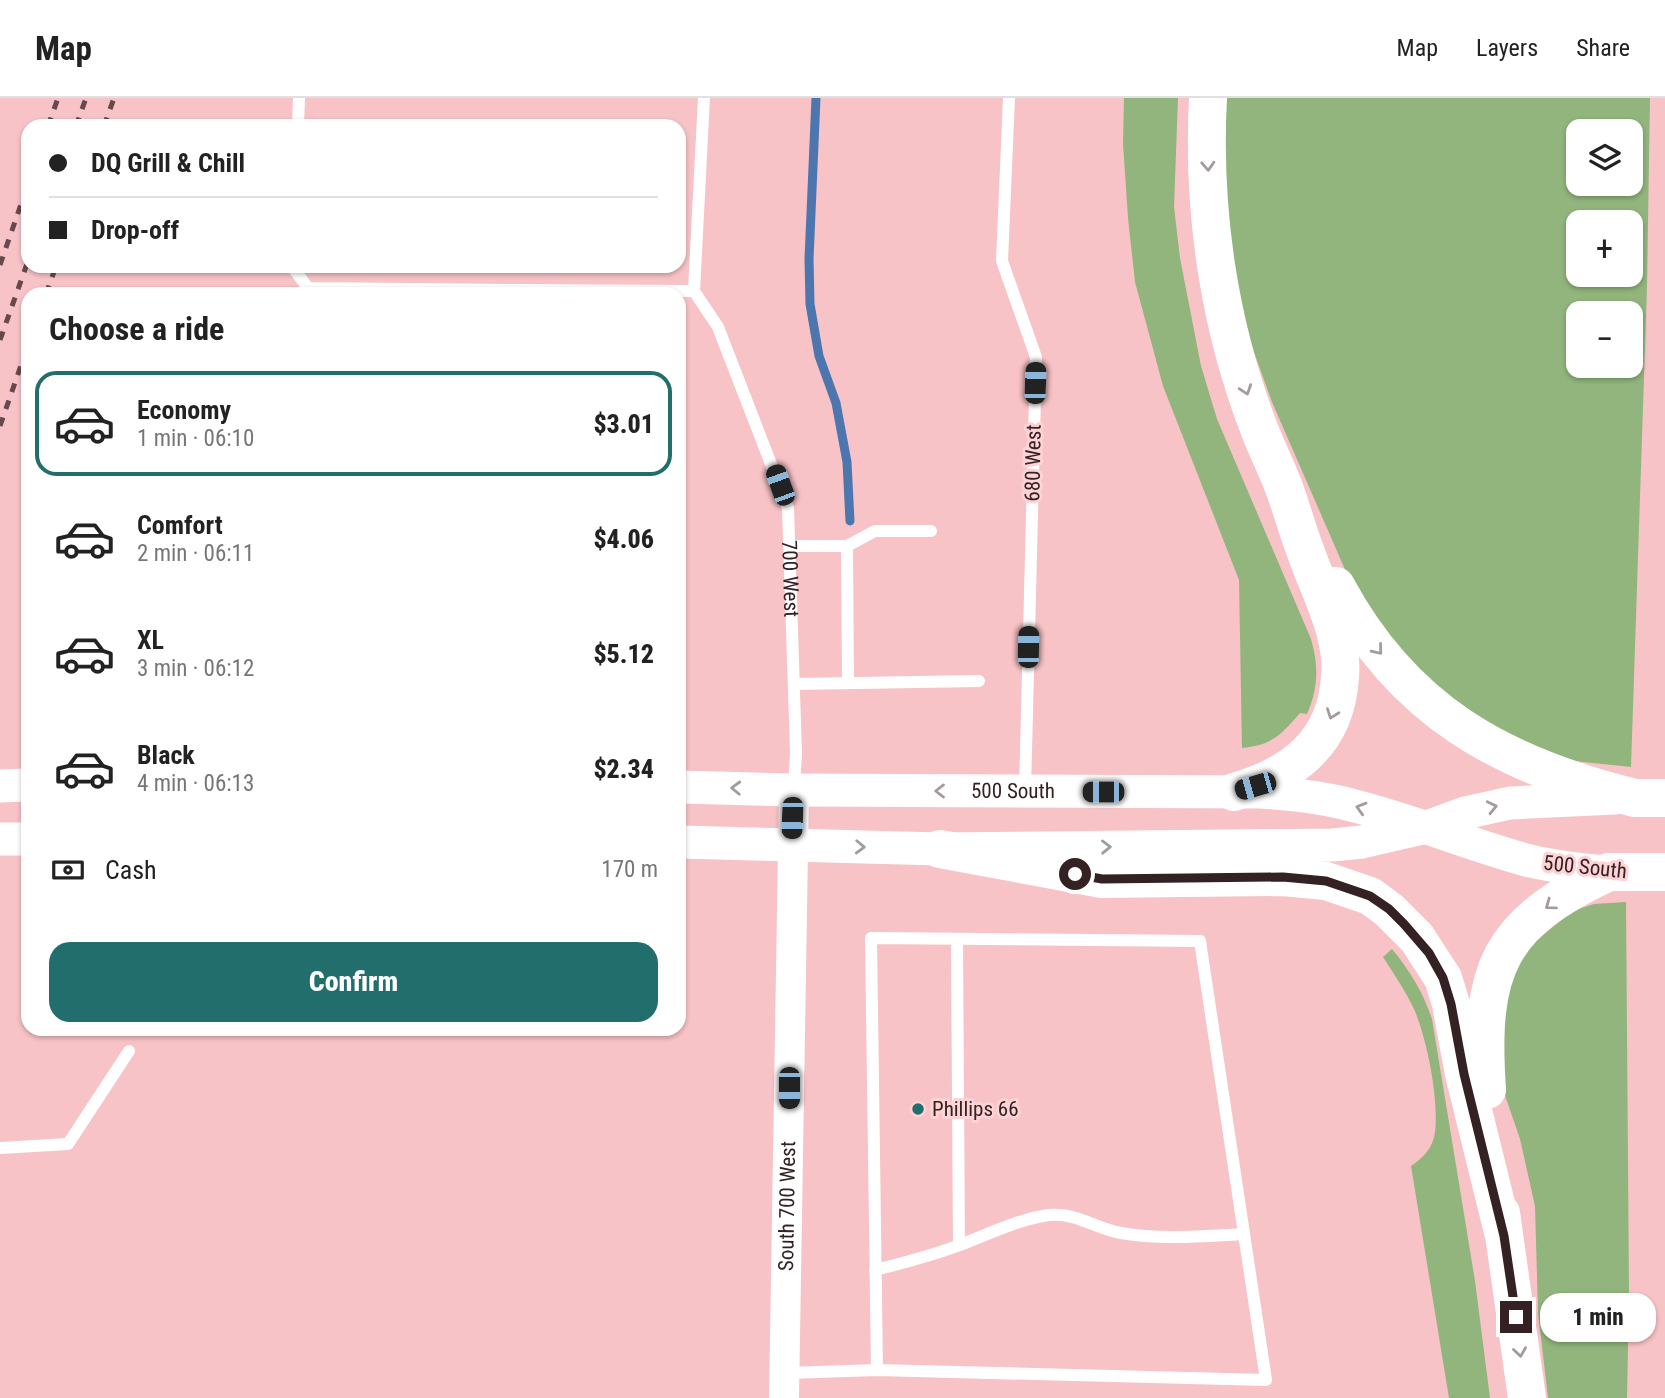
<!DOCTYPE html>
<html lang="en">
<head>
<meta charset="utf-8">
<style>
  body { margin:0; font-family:"Roboto Condensed",sans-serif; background:#f2f2f2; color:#222; height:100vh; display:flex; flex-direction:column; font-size:26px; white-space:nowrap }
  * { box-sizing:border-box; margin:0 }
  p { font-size:23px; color:#767676 }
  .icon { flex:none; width:38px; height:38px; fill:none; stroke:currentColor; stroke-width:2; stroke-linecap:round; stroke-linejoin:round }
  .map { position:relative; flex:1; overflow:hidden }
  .drawer { position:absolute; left:21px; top:189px; width:665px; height:749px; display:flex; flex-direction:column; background:#fff; border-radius:21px; box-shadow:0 2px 5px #0004 }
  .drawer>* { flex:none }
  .guide { position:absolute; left:21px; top:21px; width:665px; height:154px; border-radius:21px; box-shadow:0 2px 5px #0004; display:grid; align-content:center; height:154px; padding:0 28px; background:#fff }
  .fabs { position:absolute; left:1566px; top:21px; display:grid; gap:14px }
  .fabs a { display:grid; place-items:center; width:77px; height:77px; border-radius:14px; background:#fff; box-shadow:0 2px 5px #0004; font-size:35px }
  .end { position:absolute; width:32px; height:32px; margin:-16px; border:9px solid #342123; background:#fff; box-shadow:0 0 0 4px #fff }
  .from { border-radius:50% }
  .bubble { position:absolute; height:49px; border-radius:21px; background:#fff; box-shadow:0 2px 5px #0004; font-size:23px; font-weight:800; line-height:49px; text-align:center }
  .car { position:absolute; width:21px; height:42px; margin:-21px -10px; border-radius:9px; box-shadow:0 0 5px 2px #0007; background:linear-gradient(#222 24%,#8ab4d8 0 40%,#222 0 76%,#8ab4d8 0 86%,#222 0) }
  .guide b { display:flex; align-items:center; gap:24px; height:66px; font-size:26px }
  .guide b+b { border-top:2px solid #e0e0e0 }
  .guide i { width:18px; height:18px; background:#222 }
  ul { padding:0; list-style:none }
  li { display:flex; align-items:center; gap:21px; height:105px; margin:0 14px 10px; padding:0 14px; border:4px solid transparent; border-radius:21px }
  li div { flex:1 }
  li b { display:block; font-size:26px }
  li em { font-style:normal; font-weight:800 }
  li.on { border-color:#226e6d }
  li>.icon { width:63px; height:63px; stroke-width:1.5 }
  h2 { padding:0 28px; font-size:32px; line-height:84px }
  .pay { display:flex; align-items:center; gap:18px; height:77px; padding:0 28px; font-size:26px }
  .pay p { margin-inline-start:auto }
  .cta { display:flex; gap:14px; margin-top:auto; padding:14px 28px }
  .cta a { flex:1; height:80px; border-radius:21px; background:#226e6d; color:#fff; font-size:28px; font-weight:800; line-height:80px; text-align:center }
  header { display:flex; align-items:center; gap:42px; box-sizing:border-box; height:98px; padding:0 35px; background:#fff; border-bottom:2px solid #e0e0e0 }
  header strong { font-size:33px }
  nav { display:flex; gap:38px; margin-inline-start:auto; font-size:24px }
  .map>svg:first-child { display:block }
  .green { fill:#91b57c; fill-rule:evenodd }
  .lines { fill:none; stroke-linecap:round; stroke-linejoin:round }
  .stream { stroke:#4e76ae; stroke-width:9 }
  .service { stroke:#fff; stroke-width:12 }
  .tertiary { stroke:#fff; stroke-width:30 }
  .secondary { stroke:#fff; stroke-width:33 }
  .primary { stroke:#fff; stroke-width:38 }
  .motorway { stroke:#fff; stroke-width:38 }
  .rail { stroke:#65494c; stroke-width:5; stroke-dasharray:9 9; stroke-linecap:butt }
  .oneway { stroke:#a49b9c }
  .route { stroke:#342123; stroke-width:9 }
  .poi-dot { fill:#226e6d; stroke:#fdd3d5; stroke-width:2.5 }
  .labels { text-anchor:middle; stroke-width:6; stroke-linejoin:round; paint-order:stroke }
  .street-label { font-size:21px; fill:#342123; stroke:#fdd3d5 }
  .poi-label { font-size:21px; fill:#342123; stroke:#fdd3d5; text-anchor:start }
</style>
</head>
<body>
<header>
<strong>Map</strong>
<nav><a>Map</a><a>Layers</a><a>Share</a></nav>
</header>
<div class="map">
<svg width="1665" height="1300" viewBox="0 0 1665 1300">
  <rect width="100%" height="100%" fill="#f7c3c6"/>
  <path class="green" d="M1124 0H1178L1174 109 1180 160 1201 268 1217 321 1311 541C1319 568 1318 591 1307 616L1300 615C1282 636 1271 648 1242 650L1239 482 1163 288 1135 184 1128 120 1123 46Z
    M1221 0H1650L1647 189 1631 669 1574 663 1539 655 1443 604 1357 499 1272 304 1242 221 1227 130ZM1578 33H1631V86H1578ZM1578 124H1631V177H1578ZM1578 215H1631V268H1578Z
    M1626 804 1629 1196 1627 1300H1548L1538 1214 1535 1108 1520 1041 1499 980 1495 937 1518 858 1572 813 1594 806Z
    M1392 851C1410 873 1423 894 1432 921L1475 1183 1490 1300H1449L1411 1068C1423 1060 1433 1050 1435 1034 1439 1001 1427 941 1414 911 1405 892 1394 876 1383 859Z"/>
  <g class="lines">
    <path class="stream" d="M816 0 809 161 810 206 819 258 836 305 847 364 850 423"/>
    <g class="service">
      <path d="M1009 0 1002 163 1036 259 1025 693"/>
      <path d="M298 28 299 0"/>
      <path d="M294 168V171L308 190 519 192"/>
      <path id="s1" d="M694 193 718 229 788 410 796 655 794 690"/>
      <path d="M694 193 704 0"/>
      <path d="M519 196V192L694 193"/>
      <path d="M789 448H847L875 433H931"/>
      <path d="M847 448 848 585"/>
      <path d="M794 586 979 583"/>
      <path d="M957 841 959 1147"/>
      <path d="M0 1050 68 1046 129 953"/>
      <path d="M875 1172C903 1165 931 1158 957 1148 987 1137 1018 1121 1049 1117 1076 1114 1096 1131 1121 1135 1161 1142 1204 1138 1244 1136"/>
      <path d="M786 1275 877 1272 1266 1282 1200 843 871 840 877 1272"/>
    </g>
    <path class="tertiary" id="s2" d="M784 1300 794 692"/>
    <g class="secondary">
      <path d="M0 688 28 687"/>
      <path id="s3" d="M679 689 794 692 1261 694C1292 696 1322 699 1351 707 1412 722 1470 747 1530 763 1556 769 1583 772 1609 774"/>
      <path d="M0 741H28"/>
      <path d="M679 744 940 751 1333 747 1362 744 1427 729 1465 715 1510 705 1615 700"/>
    </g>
    <path class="primary" d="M1635 700H1665
      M1609 774H1665"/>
    <path class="motorway" d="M1208 0C1202 113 1219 228 1260 333 1267 351 1276 369 1283 387 1291 408 1297 431 1305 452 1319 493 1344 535 1340 579 1336 645 1293 677 1234 694
      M1336 488C1403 613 1501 667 1635 700
      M940 751 1102 781 1283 779 1326 783 1370 798 1389 812 1417 840 1443 880 1451 906 1464 976 1504 1138
      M1487 992C1479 872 1497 826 1609 774
      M1501 1115 1527 1300"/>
    <path class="rail" d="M48 28 58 0
      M76 28 86 0
      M104 28 114 0
      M0 167 28 86
      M46 196 56 168
      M0 242 28 163
      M0 328 28 247"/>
  </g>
  <defs><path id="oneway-chevron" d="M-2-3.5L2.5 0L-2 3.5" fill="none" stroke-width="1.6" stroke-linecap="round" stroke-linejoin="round" transform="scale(1.75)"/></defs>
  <g class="oneway">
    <use href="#oneway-chevron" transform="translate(1208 68) rotate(87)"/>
    <use href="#oneway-chevron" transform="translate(1246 292) rotate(71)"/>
    <use href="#oneway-chevron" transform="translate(1378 552) rotate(51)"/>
    <use href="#oneway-chevron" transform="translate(1332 616) rotate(110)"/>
    <use href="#oneway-chevron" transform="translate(736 690) rotate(-178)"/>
    <use href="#oneway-chevron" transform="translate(940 693) rotate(-180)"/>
    <use href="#oneway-chevron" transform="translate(1492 709) rotate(-13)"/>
    <use href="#oneway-chevron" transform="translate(1361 710) rotate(-164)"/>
    <use href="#oneway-chevron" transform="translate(860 749) rotate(2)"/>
    <use href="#oneway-chevron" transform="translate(1106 749) rotate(-1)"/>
    <use href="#oneway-chevron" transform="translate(1550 807) rotate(144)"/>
    <use href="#oneway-chevron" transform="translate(1520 1254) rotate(82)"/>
  </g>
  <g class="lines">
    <path class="route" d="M1075 776 1102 781 1283 779 1326 783 1370 798 1389 811 1404 826 1429 855 1443 880 1451 906 1464 976 1504 1138 1516 1219"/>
  </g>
  <circle class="poi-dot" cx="918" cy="1011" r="7"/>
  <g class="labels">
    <g class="street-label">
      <text transform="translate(1033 365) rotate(-89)" y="7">680 West</text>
      <text dy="7" stroke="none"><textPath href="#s1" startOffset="308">700 West</textPath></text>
      <text dy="7" stroke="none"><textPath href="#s3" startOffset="334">500 South</textPath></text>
      <text transform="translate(1585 769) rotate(6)" y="7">500 South</text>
      <text dy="7" stroke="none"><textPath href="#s2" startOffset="192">South 700 West</textPath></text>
    </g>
    <g class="poi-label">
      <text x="932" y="1018">Phillips 66</text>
    </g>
  </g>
</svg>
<div class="fabs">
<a><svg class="icon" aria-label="layers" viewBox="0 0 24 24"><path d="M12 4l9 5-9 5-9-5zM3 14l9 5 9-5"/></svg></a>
<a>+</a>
<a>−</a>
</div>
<i class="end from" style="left:1075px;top:776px"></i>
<i class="end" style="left:1516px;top:1219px"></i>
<div class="bubble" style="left:1540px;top:1195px;width:116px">1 min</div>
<i class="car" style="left:1035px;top:285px;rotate:2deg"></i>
<i class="car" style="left:780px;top:387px;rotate:340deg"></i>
<i class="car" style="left:1028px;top:549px;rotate:1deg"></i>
<i class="car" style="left:1255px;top:688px;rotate:254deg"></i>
<i class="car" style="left:1103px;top:694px;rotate:270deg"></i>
<i class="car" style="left:792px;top:720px;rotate:182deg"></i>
<i class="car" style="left:789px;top:990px;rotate:180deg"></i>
<div class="guide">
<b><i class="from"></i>DQ Grill &amp; Chill</b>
<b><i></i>Drop-off</b>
</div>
<section class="drawer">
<h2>Choose a ride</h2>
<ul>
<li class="on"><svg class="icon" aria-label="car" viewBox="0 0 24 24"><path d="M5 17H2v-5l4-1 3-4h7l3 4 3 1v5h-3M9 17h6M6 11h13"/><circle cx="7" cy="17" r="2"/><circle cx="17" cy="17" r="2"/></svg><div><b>Economy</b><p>1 min · 06:10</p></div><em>$3.01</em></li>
<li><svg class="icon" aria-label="car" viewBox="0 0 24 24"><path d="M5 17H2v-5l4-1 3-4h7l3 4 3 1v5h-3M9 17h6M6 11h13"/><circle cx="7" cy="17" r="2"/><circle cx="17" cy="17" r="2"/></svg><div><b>Comfort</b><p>2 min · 06:11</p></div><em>$4.06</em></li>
<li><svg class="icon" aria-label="car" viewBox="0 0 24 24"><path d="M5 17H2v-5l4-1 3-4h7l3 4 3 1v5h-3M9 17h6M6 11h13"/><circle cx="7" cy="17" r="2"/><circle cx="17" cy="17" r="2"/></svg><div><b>XL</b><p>3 min · 06:12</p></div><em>$5.12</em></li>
<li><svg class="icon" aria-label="car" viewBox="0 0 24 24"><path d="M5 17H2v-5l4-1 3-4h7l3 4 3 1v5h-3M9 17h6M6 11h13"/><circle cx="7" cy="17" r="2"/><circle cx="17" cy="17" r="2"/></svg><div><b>Black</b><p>4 min · 06:13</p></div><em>$2.34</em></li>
</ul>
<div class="pay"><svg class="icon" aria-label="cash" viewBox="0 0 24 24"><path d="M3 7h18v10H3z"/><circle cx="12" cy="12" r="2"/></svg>Cash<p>170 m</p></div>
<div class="cta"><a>Confirm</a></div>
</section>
</div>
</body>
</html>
